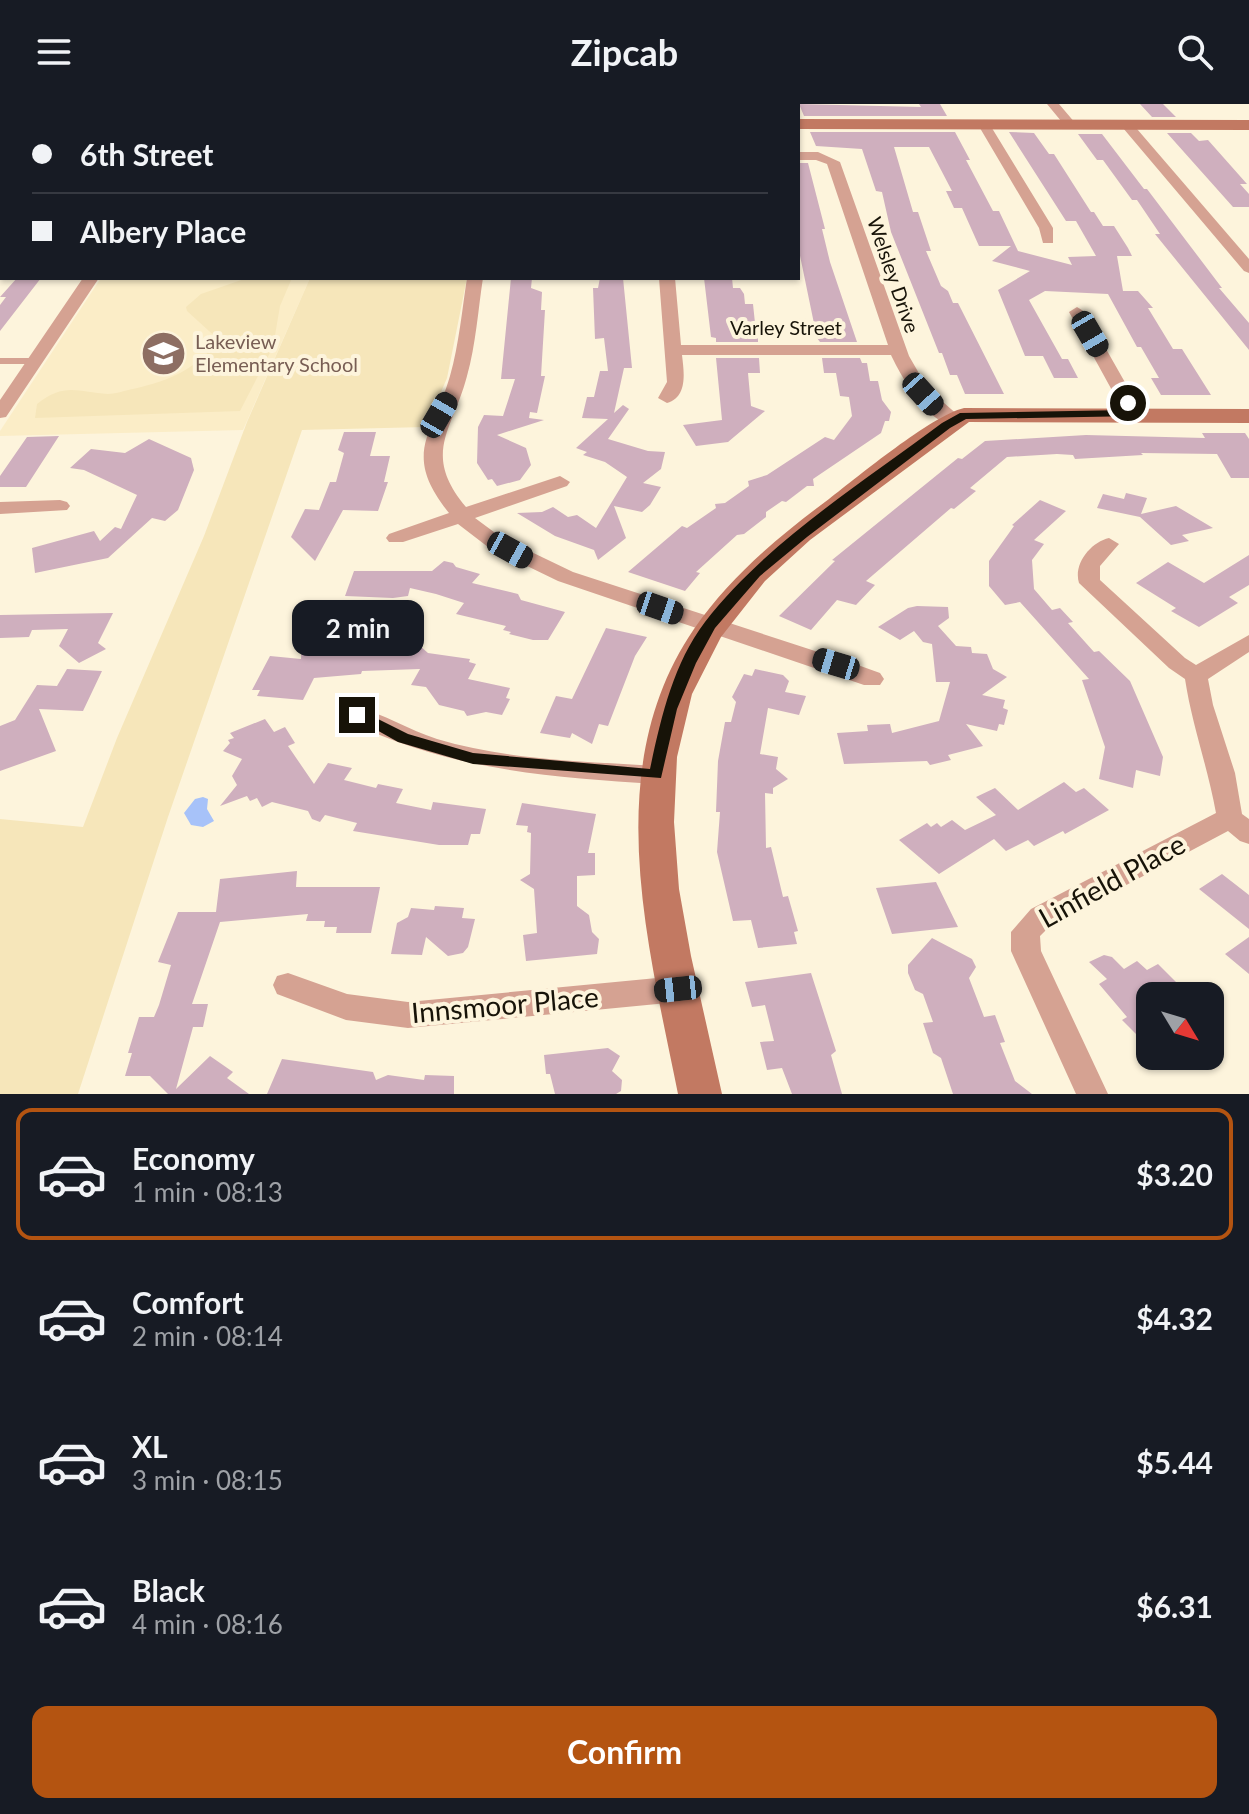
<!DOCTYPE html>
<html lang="en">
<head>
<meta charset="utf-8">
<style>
  body { margin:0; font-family:Lato,sans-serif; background:#242831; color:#f1f3f6; height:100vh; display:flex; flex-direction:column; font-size:30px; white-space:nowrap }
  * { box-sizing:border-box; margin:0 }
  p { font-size:26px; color:#9ea1a6 }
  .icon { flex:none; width:44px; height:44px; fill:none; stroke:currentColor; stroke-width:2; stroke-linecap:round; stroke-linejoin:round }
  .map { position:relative; height:990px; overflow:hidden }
  .details { display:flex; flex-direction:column; background:#171b24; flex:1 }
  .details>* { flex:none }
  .banner { position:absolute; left:0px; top:0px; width:800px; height:176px; box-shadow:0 2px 6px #0004; display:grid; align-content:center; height:176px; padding:0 32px; background:#171b24 }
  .needle { width:52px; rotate:128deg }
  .tools { position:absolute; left:1136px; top:878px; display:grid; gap:16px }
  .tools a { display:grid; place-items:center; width:88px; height:88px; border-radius:16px; background:#171b24; box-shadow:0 2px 6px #0004; font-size:40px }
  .end { position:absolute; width:36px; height:36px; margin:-18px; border:10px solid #171308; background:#fff; box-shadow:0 0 0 4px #fff }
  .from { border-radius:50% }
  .bubble { position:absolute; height:56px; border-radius:16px; background:#171b24; box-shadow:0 2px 6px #0004; font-size:26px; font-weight:700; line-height:56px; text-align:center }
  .car { position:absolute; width:24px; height:48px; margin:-24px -12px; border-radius:10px; box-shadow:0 0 6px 2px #0007; background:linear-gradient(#222 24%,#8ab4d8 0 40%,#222 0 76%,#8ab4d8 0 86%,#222 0) }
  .banner b { display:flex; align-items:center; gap:28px; height:76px; font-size:30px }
  .banner b+b { border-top:2px solid #363941 }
  .banner i { width:20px; height:20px; background:#f1f3f6 }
  ul { padding:14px 0 0; list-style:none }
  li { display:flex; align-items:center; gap:24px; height:132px; margin:0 16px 12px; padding:0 16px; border:4px solid transparent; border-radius:16px }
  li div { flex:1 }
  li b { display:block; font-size:30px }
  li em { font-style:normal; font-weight:700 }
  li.on { border-color:#b45411 }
  li>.icon { width:72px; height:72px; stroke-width:1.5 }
  .button { display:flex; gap:16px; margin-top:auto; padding:16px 32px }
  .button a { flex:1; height:92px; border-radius:16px; background:#b45411; color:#fff; font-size:32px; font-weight:700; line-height:92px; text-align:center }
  header { display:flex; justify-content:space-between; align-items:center; height:104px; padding:0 32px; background:#171b24; font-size:36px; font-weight:700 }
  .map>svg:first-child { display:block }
  .built { fill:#fbedc7 }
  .green { fill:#f6e6ba }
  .water { fill:#a7c2f9 }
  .building { fill:#cfafbe }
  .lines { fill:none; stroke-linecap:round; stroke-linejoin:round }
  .lane { fill:#d5a292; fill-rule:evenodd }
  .street { fill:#d5a292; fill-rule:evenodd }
  .secondary { fill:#c27962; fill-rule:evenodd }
  .route { fill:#171308 }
  .labels { text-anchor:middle; stroke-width:8; stroke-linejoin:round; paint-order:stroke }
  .far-street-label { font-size:20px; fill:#171308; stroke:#fdf4dc }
  .far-education-label { font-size:20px; fill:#785e54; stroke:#fdf4dc; text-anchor:start }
  .near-street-label { font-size:28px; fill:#171308; stroke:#fdf4dc }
</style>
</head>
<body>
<header><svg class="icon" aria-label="menu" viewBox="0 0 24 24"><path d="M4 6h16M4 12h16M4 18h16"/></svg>Zipcab<svg class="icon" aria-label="search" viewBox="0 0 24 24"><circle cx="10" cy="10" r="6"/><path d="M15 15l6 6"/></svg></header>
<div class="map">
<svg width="1249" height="990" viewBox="0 0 1249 990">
  <rect width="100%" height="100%" fill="#fdf4dc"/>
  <path class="built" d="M101 174H310L243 326 0 332V327Z"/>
  <path class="green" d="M247 174H292L280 202 273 243 240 307 35 314 37 300C64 278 78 288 108 290 116 290 126 286 133 285 175 275 190 267 220 237L187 207 186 203 201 190Z
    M310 174H467L447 274 426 323 302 326 168 713 78 990H0V715L83 723 117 634 204 432 247 318Z"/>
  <path class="water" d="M203 693 208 695 207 705 214 717 203 723 191 721 184 709 195 695Z"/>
  <path class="building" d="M799 0 921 3 919 0H940L947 12H804Z
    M1140 0H1163L1176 13H1152Z
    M810 28H955L970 56H966L993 107H999L1018 147 1072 161 1068 153 1096 152 1076 117H1066L1009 28 1034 29 1049 50H1054L1091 108H1094L1103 122H1114L1128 144 1132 152H1117L1123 187H1138L1153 204H1148L1173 245H1182L1211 291H1161L1151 274H1159L1141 243H1137L1108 190 1045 187 1029 196 1062 255H1068L1078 274H1054L1043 252H1025L998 186 1030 167 992 157 1011 142H979L962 104H954L946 87H952L929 43H894L913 108H918L931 147H926L941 182 948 187 953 199H958L1004 290H965L957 271H950L942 249H939L891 128 882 88 876 87 862 45 816 42Z
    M1167 29H1191L1199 37 1208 36 1247 80H1240L1249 90V103H1233Z
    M1078 30H1102L1144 85H1147L1222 184H1219L1249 219V246L1155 130H1160L1137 96H1132L1103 56H1097Z
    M798 59H808L825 125H822L830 158 857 238H820L817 234 798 142Z
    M17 174H41L0 227V201L6 193H0Z
    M511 174H532L531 184 542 188 541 206H545L541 272H545L537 309 530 308 529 314 544 316 497 331 526 344 531 361 520 376 497 382 492 375 488 376 477 359 478 323 484 311 503 312 515 275H501Z
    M600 174H623L632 264H624L614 309 623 301 629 305 608 335 648 347 665 348 661 365 643 379 661 383 650 401 642 408 614 402 626 434 598 456 594 446 555 432 517 409 542 408 553 403 568 413 577 411 596 424 627 373 605 358 583 351 587 348 576 344 608 315 582 314 587 293H594L600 267H608L604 234 595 235 593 184H598Z
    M704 174H732L733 184H740L744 190 745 200H753L755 219H764L766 234H758V238H716V234L711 233Z
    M716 254H759L760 269H748L751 302 765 307 728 338 696 342 683 321 722 316Z
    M822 254H860L862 259H867L870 277H878L882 296 891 308 889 317H885L881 329 813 375 814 382H807L786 398 782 397 766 408V413L744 430 737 431 696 468 700 469 685 487 628 468 682 422 687 424 716 404 715 400 725 399 749 382 748 377 767 371 825 333 834 336 852 312 849 293 840 292 836 269H824Z
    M344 328H376L370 352H390L384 378H388L378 407 343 406 315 457 291 433 305 405 319 406 330 378H336L344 349 338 346Z
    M1202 329H1245L1249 335V374H1231L1217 350 1141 349 1143 351 1075 355 1073 351 1057 350 1007 353 970 384 976 387 954 405 951 404 866 477 875 481 856 501 837 496 811 526 779 512 835 457 832 456 958 354 962 355 985 337 1086 331 1205 334Z
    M59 332 26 383H0V372L27 333Z
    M149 335 191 354 194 366 178 406 165 417 152 414 108 454 35 469 32 444 94 427 100 437 115 423 121 425 137 391 84 366 70 364 91 345 125 349Z
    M1126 389 1147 394 1141 410 1176 402 1213 424 1182 431 1189 437 1171 441 1140 413 1097 404 1103 390 1124 395Z
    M1040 396 1066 407 1034 436 1044 440 1032 456 1034 485 1052 506 1060 504 1073 518 1068 519 1094 548 1099 547 1130 577 1163 653 1160 672 1136 666 1133 684 1099 675 1105 643 1082 576 1089 575 1020 498 1005 501 989 482V457L1014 422 1012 421Z
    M1249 451V481L1229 493 1238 499 1199 523 1171 507 1176 504 1136 479 1168 458 1204 479Z
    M444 457 453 459 456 463 480 470 472 479 518 490 521 496 565 508 548 536H533L509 530 511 528 503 526 506 522 456 510 464 499 436 490 410 484 408 492 393 494 345 492 354 467H432Z
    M917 502 948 503 949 514 938 522 956 542 971 543 972 549 987 550 993 565 1007 573 982 591 1005 596 1003 604 1008 606 1004 621 999 620 997 627 966 620 983 642 948 651 951 656 930 661 927 657 844 660 837 629 868 627 867 621 890 620 892 629 939 617 950 578H936L932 540 923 538 914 527 900 536 878 523 908 504Z
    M113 509 98 539 106 545 79 559 59 542 68 525 32 526 29 533 0 534V511Z
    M606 524 647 533 635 552 608 622 599 620 592 640 572 629 570 634 540 629 556 592 572 595Z
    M398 530V533H419L420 542 428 549 470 555 469 558 476 560 468 575 510 584 506 594 510 595 502 611 486 608 467 612 464 607 439 601 426 583 411 581 420 565 362 567 361 570 314 574 303 596 257 592 260 586H252L270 552 301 555 302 536 326 534 331 531Z
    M67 565 102 567 83 607 39 605 56 647 0 667V622L15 616 37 581 57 582Z
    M755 565 783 571 789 577 785 588 806 592 799 611 768 604 760 650 778 653 776 665 788 675 773 684V690L765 689 766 744 771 743 783 793 788 792 798 827 794 828 797 840 758 844 751 816 733 817 717 748 720 708H716L718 657 725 618H731L736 598 732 593 744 570 752 572Z
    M265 615 274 628 285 623 295 639 288 642 314 680 328 659 352 664 344 676 376 684 378 680 403 685 396 699 431 706 433 698 486 705 480 730H471L468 741H439L353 727 357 719 325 711 320 718 312 715 308 707 272 698 262 703 257 694 250 697 247 692 220 702 237 681 232 672 242 655 223 647 230 639 228 636 234 634 230 629Z
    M1064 678 1076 688 1084 684 1109 706 1065 730 1063 727 1034 742 1028 736 1006 747 994 735 939 770 899 736 927 719 931 723 937 719 941 723 952 716 965 726 996 711 976 693 995 684 1018 706Z
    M522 699 596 710 588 749H595V771L577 772V802L589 811 592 828 599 835 597 850 526 857 523 831 537 829 534 785 520 776 530 770 531 729 527 728 528 722 516 721Z
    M297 767 296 783H380L371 829H336L337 823H324L325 817H306L308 810 220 818 192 900H208L203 923H193L176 985 210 952 233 968 227 974 249 990H168L150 972H125L132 949H128L139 913H154L159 901 171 861 158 858 178 808H216L220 775Z
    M1222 770 1249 791V825L1199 785Z
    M936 778 958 823 892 830 876 784Z
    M435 802 464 804 462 814 475 815 468 843 463 849 448 852 426 833 422 851 391 850 397 819 408 813 411 804 434 806Z
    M1249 833V870L1225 850Z
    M932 834 972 855 976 863 969 874 984 913 995 911 1005 938 1000 939 1015 977 1032 990H953L941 954 933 949 923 919 933 918 923 890 915 886 908 869V861Z
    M1104 851 1112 853 1124 865 1137 857 1147 866 1158 860 1177 879 1165 885 1172 892H1150V944L1122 916 1127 913 1099 880 1107 875 1089 858Z
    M811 869 836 947 831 951 842 990H792L782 964 767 966 760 938 774 937 765 901 752 903 745 878Z
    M608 944 620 952 612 967 622 976 621 987 616 990H555L550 970H546L544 951Z
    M282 955 373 968 376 976 388 971 424 976 425 971 454 972V990H267Z"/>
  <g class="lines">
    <path class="lane" d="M0 48H2V52H0Z
      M0 106H2V112H0Z
      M0 254H35L39 257 35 260H0Z"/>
    <path class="street" d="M23 0H36L22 2Z
      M149 0H161L148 2Z
      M592 0H604V2H592Z
      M1047 0H1059L1076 20 1074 23H1066Z
      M979 16H987L1053 124V139H1043L1039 124 977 19Z
      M1127 17 1131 18 1249 155V169L1244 167 1123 24 1121 21Z
      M798 48H818L840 58 909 252 928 285 959 312 962 316 959 320C931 327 901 272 891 251H682C684 268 688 293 667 299L658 294 667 278 659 174H675L681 241H888L827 60 816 56H798Z
      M83 174H99L6 313 0 314V296Z
      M467 174H483C478 206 476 240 467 272 453 326 421 349 466 403L560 372 570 378 567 382 475 414 502 434 573 468 855 560 880 569 884 575 880 581H864L558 477 488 443 458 420 403 438H389L386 434 389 430 449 409C401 349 433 331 450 272 459 240 462 206 467 174Z
      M1077 203 1085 208 1143 310 1140 314 1134 315 1125 310 1069 208Z
      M60 396 67 398 70 402 67 406 0 410V398Z
      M1109 434 1119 440 1100 462V476L1185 554 1196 561 1249 531V548L1208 575 1213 601 1235 669 1242 710 1249 715V740L1240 737 1228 727 1051 821 1040 832 1041 847 1108 990H1076L1011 847V828L1031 805 1216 709C1208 664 1192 621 1185 575L1169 564 1079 479C1073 460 1091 438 1109 434Z
      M357 603C384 610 409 626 437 635 507 656 583 657 656 662L665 665 669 671 665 677 656 680C546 673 450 666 348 617L345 611 348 605Z
      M288 869 347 890 408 898 678 872 689 876 693 885 689 894 678 898 408 924 346 916 277 890 273 881 277 872Z"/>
    <path class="secondary" d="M0 14H2V24H0Z
      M798 15 1249 16V26L798 25Z
      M964 304 1249 305V319L969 318 810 436 765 477 721 533 692 590 677 653 674 718 679 785 691 852 722 990H678C648 839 599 664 694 525 730 473 779 432 829 395 859 372 931 312 964 304Z"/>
  </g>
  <path class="route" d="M1124 296H1132L1138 312 966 315 950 324 807 433 760 472 715 524 696 559 677 605 661 674 473 660 398 638 350 611 352 607H362L408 630 473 649 650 665C661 614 673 560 705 518 768 437 861 380 942 319L960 309 1127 306Z"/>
  <defs>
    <symbol id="school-disc" viewBox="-11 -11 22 22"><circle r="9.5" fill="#8d6e63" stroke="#fdf4dc"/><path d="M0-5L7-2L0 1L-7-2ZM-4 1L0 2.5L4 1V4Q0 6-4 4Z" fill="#fff"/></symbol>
  </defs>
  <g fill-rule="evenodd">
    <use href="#school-disc" x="138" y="224" width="51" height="51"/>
  </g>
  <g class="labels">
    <g class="far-street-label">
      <text transform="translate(893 171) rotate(71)" y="7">Welsley Drive</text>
      <text x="786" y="231">Varley Street</text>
    </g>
    <g class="far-education-label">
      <text x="195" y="245">Lakeview<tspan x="195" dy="23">Elementary School</tspan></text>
    </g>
    <g class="near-street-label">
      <text transform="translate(1112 777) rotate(-29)" y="10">Linfield Place</text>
      <text transform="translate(505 901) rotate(-5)" y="10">Innsmoor Place</text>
    </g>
  </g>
</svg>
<div class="tools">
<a><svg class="needle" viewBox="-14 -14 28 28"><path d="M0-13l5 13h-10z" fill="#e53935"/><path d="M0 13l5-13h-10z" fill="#9ea1a6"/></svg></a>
</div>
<i class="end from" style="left:1128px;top:299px"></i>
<i class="end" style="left:357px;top:611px"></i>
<div class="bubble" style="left:292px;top:496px;width:132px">2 min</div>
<i class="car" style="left:1090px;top:230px;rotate:150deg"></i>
<i class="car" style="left:923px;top:290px;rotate:138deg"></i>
<i class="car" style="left:439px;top:311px;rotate:30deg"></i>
<i class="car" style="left:510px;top:446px;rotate:119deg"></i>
<i class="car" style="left:660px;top:504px;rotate:109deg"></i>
<i class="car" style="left:836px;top:560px;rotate:287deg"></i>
<i class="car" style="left:678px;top:885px;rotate:264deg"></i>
<div class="banner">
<b><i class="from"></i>6th Street</b>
<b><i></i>Albery Place</b>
</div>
</div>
<section class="details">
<ul>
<li class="on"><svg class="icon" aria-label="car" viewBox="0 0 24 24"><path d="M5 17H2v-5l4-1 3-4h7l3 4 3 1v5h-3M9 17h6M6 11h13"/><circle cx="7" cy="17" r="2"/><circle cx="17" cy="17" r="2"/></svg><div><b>Economy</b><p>1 min · 08:13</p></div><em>$3.20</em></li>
<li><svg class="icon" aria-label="car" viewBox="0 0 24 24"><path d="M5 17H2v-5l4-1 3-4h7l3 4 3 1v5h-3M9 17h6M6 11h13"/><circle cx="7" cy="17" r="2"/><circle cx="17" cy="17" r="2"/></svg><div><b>Comfort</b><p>2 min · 08:14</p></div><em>$4.32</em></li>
<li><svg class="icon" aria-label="car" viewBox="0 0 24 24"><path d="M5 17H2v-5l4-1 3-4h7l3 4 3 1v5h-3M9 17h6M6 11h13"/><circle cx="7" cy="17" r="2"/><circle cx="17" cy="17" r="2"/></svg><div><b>XL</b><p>3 min · 08:15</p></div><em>$5.44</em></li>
<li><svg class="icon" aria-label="car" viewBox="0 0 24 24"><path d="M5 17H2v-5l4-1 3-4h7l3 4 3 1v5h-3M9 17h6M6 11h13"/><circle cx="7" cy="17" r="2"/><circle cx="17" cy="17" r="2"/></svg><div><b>Black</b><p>4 min · 08:16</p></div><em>$6.31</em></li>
</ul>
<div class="button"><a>Confirm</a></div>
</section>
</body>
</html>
